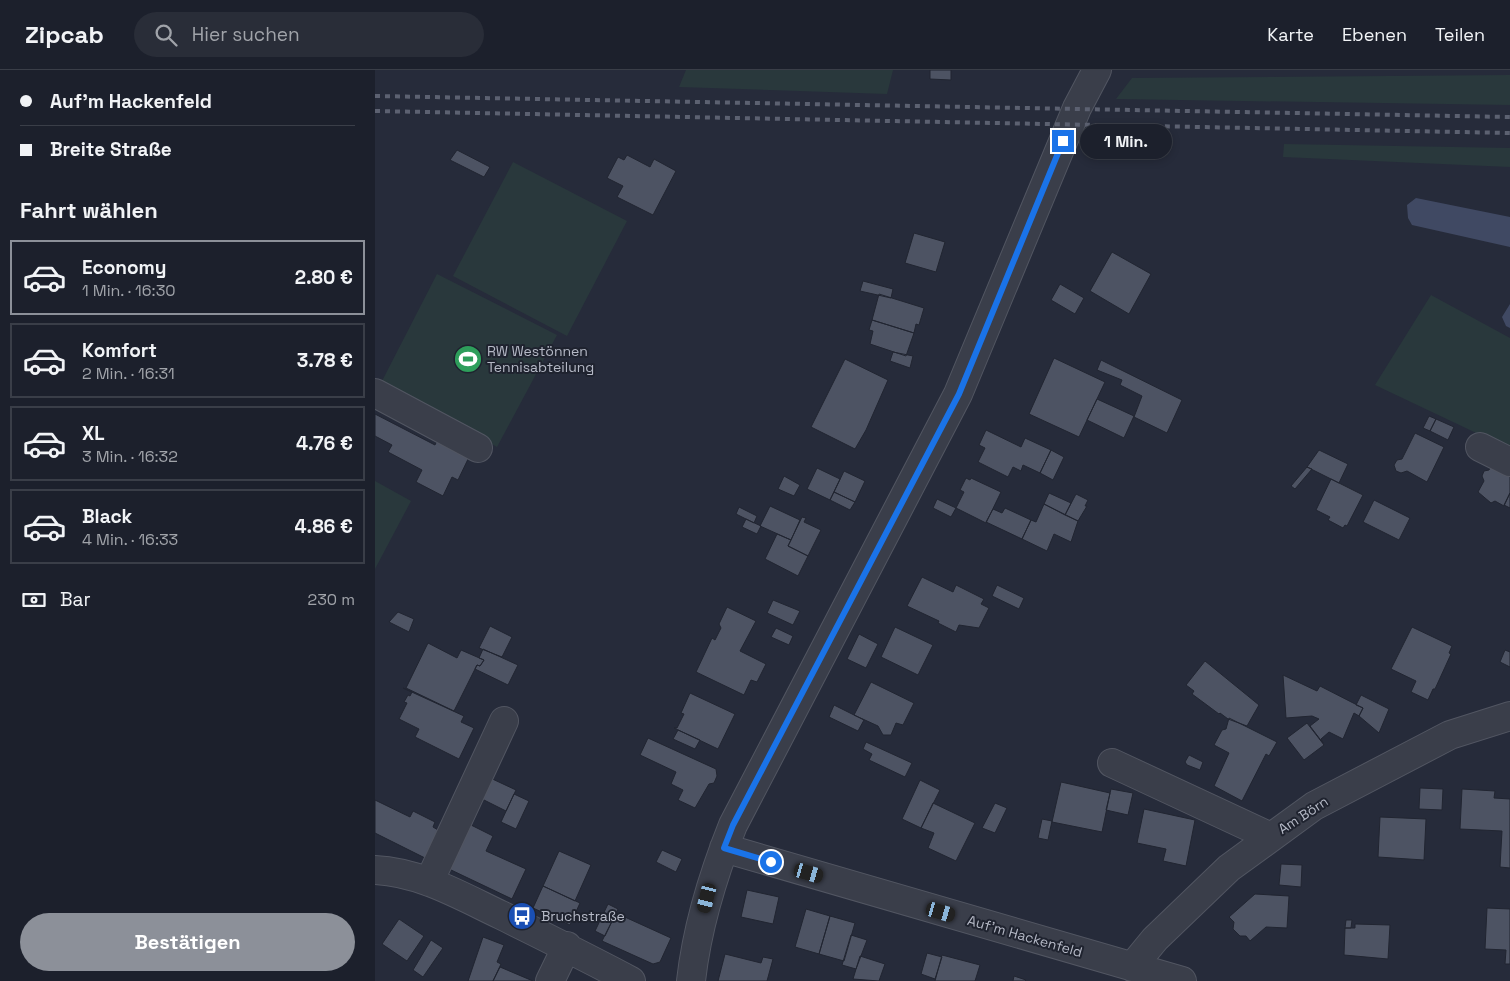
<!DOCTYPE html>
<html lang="de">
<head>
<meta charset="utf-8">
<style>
  body { margin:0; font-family:"Space Grotesk",sans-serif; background:#292d38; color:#f1f3f6; height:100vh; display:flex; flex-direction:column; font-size:19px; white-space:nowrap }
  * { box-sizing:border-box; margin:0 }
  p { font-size:16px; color:#a0a3a9 }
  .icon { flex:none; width:28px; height:28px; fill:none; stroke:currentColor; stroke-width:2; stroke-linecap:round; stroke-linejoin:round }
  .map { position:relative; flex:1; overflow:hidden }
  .drawer { display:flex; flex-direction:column; background:#1c202c; width:375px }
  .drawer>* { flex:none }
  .banner { display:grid; align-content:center; height:110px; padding:0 20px; background:#1c202c }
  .end { position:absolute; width:22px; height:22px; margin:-11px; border:6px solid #1a73e8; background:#fff; box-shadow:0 0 0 2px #fff }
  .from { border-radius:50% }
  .bubble { position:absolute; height:35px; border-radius:18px; background:#1c202c; box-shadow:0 2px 8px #0003,0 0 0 1px #3a3e48; font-size:16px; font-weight:700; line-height:35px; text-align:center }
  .car { position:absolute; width:15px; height:30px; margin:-15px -8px; border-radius:6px; box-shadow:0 0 4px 1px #0007; background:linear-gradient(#222 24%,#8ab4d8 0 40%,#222 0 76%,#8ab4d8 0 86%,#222 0) }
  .banner b { display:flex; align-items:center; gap:18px; height:48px; font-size:19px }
  .banner b+b { border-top:1px solid #3a3e48 }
  .banner i { width:12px; height:12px; background:#f1f3f6 }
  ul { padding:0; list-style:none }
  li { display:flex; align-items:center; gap:15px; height:75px; margin:0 10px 8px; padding:0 10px; border:2px solid #3a3e48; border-radius:0px }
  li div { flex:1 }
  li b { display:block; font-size:19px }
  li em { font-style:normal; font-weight:700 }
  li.on { border-color:#8c9099 }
  li>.icon { width:45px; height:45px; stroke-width:1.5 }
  h2 { padding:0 20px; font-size:22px; line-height:60px }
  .pay { display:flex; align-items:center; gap:12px; height:55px; padding:0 20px; font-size:19px }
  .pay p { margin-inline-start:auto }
  .cta { display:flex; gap:10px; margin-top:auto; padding:10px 20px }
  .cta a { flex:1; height:58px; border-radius:30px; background:#8c9099; color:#fff; font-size:20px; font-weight:700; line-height:58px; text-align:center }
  header { display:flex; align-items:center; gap:30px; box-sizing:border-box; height:70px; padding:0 25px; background:#1c202c; border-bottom:1px solid #3a3e48 }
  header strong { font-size:24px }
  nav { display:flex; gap:28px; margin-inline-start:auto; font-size:18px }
  .search { width:350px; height:45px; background:#292d38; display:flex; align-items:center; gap:12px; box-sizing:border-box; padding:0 18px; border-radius:28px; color:#a0a3a9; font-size:19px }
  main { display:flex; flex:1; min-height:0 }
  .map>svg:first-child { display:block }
  .green { fill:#29383c }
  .water { fill:#404963 }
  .building { fill:#4d5363; stroke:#212531 }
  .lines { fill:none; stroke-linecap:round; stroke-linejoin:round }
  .minor-casing { stroke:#525662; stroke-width:30 }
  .minor { stroke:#3a3e4a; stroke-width:28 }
  .rail { stroke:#5c6171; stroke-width:4; stroke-dasharray:5 5; stroke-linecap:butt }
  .route { stroke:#1a73e8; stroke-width:6 }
  .labels { text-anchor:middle; stroke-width:4; stroke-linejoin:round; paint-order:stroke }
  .poi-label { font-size:14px; fill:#b5b9c6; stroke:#1f232f; text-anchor:start }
  .street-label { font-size:14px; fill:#b5b9c6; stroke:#1f232f }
</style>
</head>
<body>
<header>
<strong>Zipcab</strong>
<div class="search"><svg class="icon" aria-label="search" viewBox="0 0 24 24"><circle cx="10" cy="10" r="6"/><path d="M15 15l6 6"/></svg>Hier suchen</div>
<nav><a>Karte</a><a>Ebenen</a><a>Teilen</a></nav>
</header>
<main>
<section class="drawer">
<div class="banner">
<b><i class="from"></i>Auf'm Hackenfeld</b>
<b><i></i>Breite Straße</b>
</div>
<h2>Fahrt wählen</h2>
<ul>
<li class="on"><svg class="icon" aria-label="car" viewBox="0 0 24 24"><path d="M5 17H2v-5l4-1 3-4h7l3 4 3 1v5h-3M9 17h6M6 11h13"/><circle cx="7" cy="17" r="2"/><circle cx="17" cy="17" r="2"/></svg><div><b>Economy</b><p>1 Min. · 16:30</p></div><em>2.80 €</em></li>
<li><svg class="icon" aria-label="car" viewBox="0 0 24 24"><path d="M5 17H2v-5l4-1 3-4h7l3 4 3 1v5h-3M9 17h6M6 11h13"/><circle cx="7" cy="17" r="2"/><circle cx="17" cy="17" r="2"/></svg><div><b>Komfort</b><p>2 Min. · 16:31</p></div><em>3.78 €</em></li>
<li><svg class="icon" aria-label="car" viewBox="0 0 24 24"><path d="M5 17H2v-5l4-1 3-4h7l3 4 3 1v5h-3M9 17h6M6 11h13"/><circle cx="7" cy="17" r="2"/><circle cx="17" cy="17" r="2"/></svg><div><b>XL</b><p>3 Min. · 16:32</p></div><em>4.76 €</em></li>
<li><svg class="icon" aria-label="car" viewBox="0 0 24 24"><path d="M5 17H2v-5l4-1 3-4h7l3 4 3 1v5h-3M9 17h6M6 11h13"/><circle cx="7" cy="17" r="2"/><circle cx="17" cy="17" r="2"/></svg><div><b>Black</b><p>4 Min. · 16:33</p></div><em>4.86 €</em></li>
</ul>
<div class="pay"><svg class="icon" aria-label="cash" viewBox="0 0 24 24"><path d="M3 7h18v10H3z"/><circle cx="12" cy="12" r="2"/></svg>Bar<p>230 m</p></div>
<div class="cta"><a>Bestätigen</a></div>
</section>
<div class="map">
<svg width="1135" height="911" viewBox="0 0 1135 911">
  <rect width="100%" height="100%" fill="#262b3a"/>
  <path class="green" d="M311 0H518L512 24 304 17Z
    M1135 5V35L741 29 757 8Z
    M909 74 1135 78V97L908 87Z
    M138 92 252 151 192 266 78 206Z
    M62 204 182 265 122 377 6 313Z
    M1056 225 1135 268V379L1000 315Z
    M0 411 36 431 0 499Z"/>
  <path class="water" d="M1041 128 1135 147V177L1037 155 1033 148 1032 135Z
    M1135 234V258L1131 256 1127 247Z"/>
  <path class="building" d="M555 0H576V10L555 9Z
    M82 80 115 97 109 107 75 90Z
    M252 85 275 97 279 89 301 101 278 145 242 127 248 116 232 108 243 87 249 90Z
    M539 163 570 172 561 202 530 193Z
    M737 182 776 204 754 244 715 221Z
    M488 211 518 219 516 228 485 221Z
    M685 214 709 228 700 244 676 230Z
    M504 224 549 238 544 255 541 254 539 263 497 250Z
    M497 250 539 263 531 286 495 274 498 261 494 260Z
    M518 282 538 286 535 298 515 291Z
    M679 288 730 312 704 367 654 344Z
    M470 289 513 310 491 360 480 379 436 357Z
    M726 290 807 330 792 363 759 347 767 326 745 315 747 310 722 300Z
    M722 329 759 346 749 368 712 350Z
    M0 344 60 375 63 368 95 385 83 410 77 407 68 426 41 412 47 400 13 382 17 375 0 366Z
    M1054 346 1061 349 1055 361 1048 358Z
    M1061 349 1079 357 1073 370 1055 361Z
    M611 360 646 377 650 368 676 380 665 403 648 395 646 401 638 397 633 407 603 392 610 378 604 375Z
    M1040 363 1069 377 1052 412 1032 401 1026 403 1021 401 1019 395 1022 390 1027 389Z
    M676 380 689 387 678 410 665 403Z
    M944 380 973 394 964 413 932 397Z
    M1116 396 1135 405V423L1129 436 1120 431 1116 433 1103 422 1109 411 1107 406 1109 401 1114 400Z
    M932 397 937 399 920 419 916 416Z
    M442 398 465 409 455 430 432 419Z
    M469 401 490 411 480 432 459 422Z
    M409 406 425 415 419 426 403 419Z
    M591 408 595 410 596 408 626 422 611 453 581 438 589 422 585 420Z
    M956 409 988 425 972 456 970 455 968 458 953 450 955 447 941 440Z
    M459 422 480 432 475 440 455 430Z
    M674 423 696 433 690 445 669 434Z
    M1135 423V438L1129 435Z
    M701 424 713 430 710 436H712L703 451 690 445Z
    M562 429 581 438 576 447 558 438Z
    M999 430 1035 448 1024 470 988 452Z
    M669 434 703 451 696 472 679 464 672 481 647 469 656 450 661 452Z
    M395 436 425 450 416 470 385 456Z
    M364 437 382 446 379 453 361 444Z
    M630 438 656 450 647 469 611 452 618 439 627 443Z
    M427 447 431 448 429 452 446 460 433 486 413 476Z
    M371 449 386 456 382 464 367 457Z
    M402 464 416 470 413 476 433 486 423 506 390 489Z
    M547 507 578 522 581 515 609 529 606 534 614 538 604 558 584 555 581 562 563 553 564 551 532 536Z
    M622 515 649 528 644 539 617 526Z
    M398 530 425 541 418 555 392 543Z
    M352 537 381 551 365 581 391 594 382 612 376 610 369 625 321 602 337 568 340 570 346 558 344 554Z
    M23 542 39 549 34 562 14 552Z
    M115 556 137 567 127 587 104 578Z
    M520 557 558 575 543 605 506 587Z
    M1037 557 1077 576 1074 583 1076 584 1060 619H1058L1053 630 1036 622 1041 611 1016 599Z
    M401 558 418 566 414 575 396 567Z
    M484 564 503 574 491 598 472 589Z
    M53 573 82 588 86 580 109 590 105 596 102 595 79 641 31 618Z
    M108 579 143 595 133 615 100 599 102 595 105 596 109 590 104 588Z
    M1130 580 1135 582V597L1125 592Z
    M830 591 884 635 872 656 853 649 845 643 844 644 817 624 819 621 811 615Z
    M908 605 942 621 945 616 988 638 984 646 979 643 968 669 954 662 946 669 948 673 935 656 944 649 937 646 911 648Z
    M496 612 539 633 528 655 521 653 516 665H508L503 656 479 645Z
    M28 618 89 646 86 652 99 658 84 689 40 667 44 659 24 649 32 633 29 632 33 625 35 626 37 622Z
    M315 623 360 644 343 679 299 658H302L309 644 306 643Z
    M986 625 1014 639 1004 663 984 646 988 638 981 635Z
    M459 635 489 650 483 661 454 647Z
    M854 648 902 672 894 686 891 684 867 731 839 716 854 683 839 675 847 660 851 659Z
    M932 653 949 675 929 690 912 668Z
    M303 660 325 670 320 679 298 669Z
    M273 668 341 699 342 706 339 713 334 714 320 738 303 730 308 720 296 714 301 702 265 685Z
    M491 672 537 693 530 707 494 690 497 684 488 679Z
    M814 685 828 692 825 700 812 695 810 692Z
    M111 706 141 720 131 741 101 726Z
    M545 710 565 720 546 758 527 749Z
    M686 712 735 723 727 762 677 752Z
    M1045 718 1068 719 1067 740 1044 739Z
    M736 719 758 723 753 745 731 740Z
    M1087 719 1120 721 1119 728 1135 729V798L1125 797 1127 761 1085 759Z
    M139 724 154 731 141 759 126 752Z
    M0 730 35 747 38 741 60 752 58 757 63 760 50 788 0 763Z
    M558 733 600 753 581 791 553 778 559 763 546 758Z
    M620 733 632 738 620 763 607 758Z
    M769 739 820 750 811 796 788 791 791 779 762 773Z
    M1005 747 1051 749 1049 790 1003 787Z
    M667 749 677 751 673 770 663 768Z
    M94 754 118 766 111 781 151 799 137 829 74 799Z
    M287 780 307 789 301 802 281 792Z
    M184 781 216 795 200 831 168 816Z
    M906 794 927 795 926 817 904 815Z
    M168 816 205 833 195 855 158 838Z
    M372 820 404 827 398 854 366 847Z
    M880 824 914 826 912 858 891 857 875 871 871 866H865L858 859 859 852 854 847Z
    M233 834 243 839 230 866 220 861Z
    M1112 838 1135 839V894H1130L1131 880 1110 879Z
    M431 839 455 846 444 884 420 877Z
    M241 843 296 868 285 892 278 894 227 871Z
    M455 846 480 853 469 891 444 884Z
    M24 849 49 866 32 891 7 874Z
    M971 850H977L976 858H970Z
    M980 854 1015 855 1013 889 969 885 970 858H980Z
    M476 865 492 870 481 899 467 895Z
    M108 867 129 875 122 892 126 894 118 911H93Z
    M56 870 68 878 48 907 38 900Z
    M552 883 567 887 560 909 546 904Z
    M350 884 386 893 388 887 398 889 392 911H343Z
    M567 885 605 895 600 911H560Z
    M485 886 510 894 504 911 478 909Z
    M125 897 158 911H118Z
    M639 906 651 910 650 911H638Z"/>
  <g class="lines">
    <defs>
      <path id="minor" d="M0 323 103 378
        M1105 377 1135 392
        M737 693 896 767
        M349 778 807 911
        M0 800C45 802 86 826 126 845 170 867 213 888 256 911
        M54 812 129 651
        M757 897 780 869 854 798 939 736 1075 665 1135 646
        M175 911 192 876
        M316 911C322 857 338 805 358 755L583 324 702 38 722 0"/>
    </defs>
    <use href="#minor" class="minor-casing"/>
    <use href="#minor" class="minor"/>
    <path class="rail" d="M0 26 1135 47
      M0 41 1135 63"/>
  </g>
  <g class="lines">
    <path class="route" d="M396 792 349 778 358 755 584 324 688 71"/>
  </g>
  <defs>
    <symbol id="stadium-disc" viewBox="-11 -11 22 22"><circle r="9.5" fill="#2e9e5b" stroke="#1f232f"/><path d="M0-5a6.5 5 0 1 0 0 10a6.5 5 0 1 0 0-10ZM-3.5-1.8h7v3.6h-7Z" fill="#fff"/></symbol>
    <symbol id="bus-disc" viewBox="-11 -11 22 22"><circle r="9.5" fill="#1a4fb4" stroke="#1f232f"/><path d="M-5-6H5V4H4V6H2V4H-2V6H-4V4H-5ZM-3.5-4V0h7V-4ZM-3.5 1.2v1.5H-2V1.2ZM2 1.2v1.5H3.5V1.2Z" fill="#fff"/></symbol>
  </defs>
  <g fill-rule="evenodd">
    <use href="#stadium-disc" x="77" y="273" width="32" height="32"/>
    <use href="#bus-disc" x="131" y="830" width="32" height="32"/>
  </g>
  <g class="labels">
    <g class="poi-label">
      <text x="112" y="286">RW Westönnen<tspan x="112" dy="16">Tennisabteilung</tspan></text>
      <text x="166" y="851">Bruchstraße</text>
    </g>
    <g class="street-label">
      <text transform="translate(928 745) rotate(-33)" y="5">Am Börn</text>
      <text transform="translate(650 866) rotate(16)" y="5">Auf'm Hackenfeld</text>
    </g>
  </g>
</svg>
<i class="end from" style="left:396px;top:792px"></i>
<i class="end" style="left:688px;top:71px"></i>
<div class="bubble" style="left:705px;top:54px;width:92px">1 Min.</div>
<i class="car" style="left:434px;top:803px;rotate:106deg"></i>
<i class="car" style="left:332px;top:828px;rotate:194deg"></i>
<i class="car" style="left:566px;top:842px;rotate:106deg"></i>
</div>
</main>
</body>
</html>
